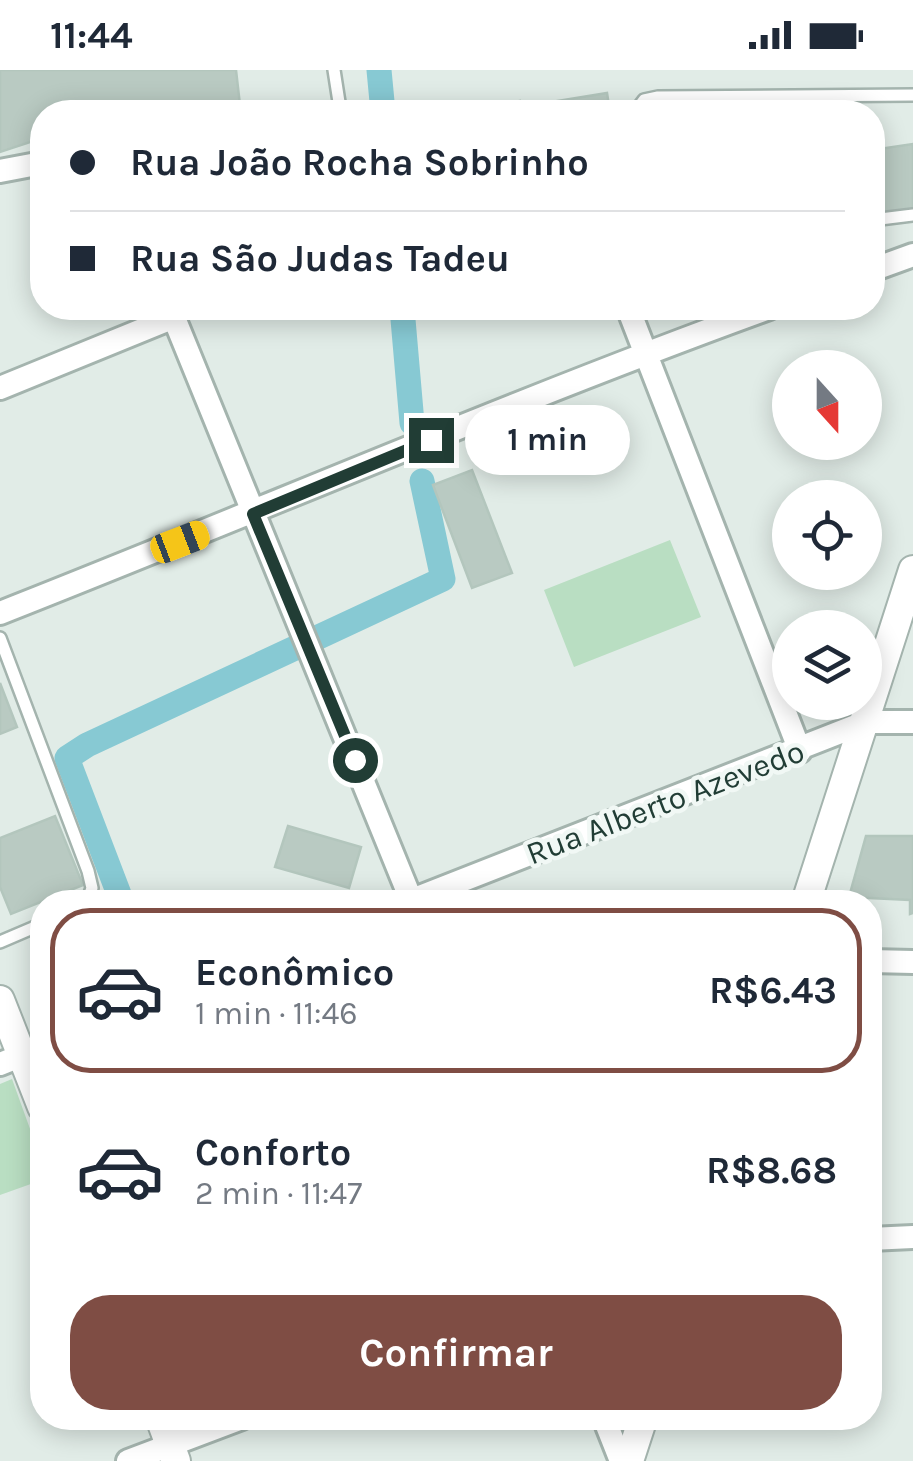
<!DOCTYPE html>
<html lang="pt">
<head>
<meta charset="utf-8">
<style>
  body { margin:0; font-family:Karla,sans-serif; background:#f2f2f3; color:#1f2937; height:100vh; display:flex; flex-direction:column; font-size:38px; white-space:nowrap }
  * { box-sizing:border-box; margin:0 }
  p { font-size:32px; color:#747a83 }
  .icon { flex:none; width:55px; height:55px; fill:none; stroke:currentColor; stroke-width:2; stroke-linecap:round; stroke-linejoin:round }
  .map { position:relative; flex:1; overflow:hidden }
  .panel { position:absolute; left:30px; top:820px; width:852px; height:540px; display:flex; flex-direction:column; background:#fff; border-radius:40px; box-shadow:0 5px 25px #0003 }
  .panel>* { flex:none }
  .top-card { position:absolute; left:30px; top:30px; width:855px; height:220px; border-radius:40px; box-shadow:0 5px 25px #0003; display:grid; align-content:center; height:220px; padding:0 40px; background:#fff }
  .needle { width:65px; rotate:159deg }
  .controls { position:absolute; left:772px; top:280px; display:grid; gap:20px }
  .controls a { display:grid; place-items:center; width:110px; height:110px; border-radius:50%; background:#fff; box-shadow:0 5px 25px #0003; font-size:50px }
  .end { position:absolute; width:45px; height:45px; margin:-22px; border:12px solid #213d35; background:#fff; box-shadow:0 0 0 5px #fff }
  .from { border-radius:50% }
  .bubble { position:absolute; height:70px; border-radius:35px; background:#fff; box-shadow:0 5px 25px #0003; font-size:32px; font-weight:700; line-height:70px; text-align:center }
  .car { position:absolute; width:30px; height:60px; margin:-30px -15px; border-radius:12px; box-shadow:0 0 8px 2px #0007; background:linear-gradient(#f5c518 24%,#345 0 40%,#f5c518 0 76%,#345 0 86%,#f5c518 0) }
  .top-card b { display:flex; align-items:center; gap:35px; height:95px; font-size:38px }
  .top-card b+b { border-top:2px solid #e0e1e3 }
  .top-card i { width:25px; height:25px; background:#1f2937 }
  ul { padding:18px 0 0; list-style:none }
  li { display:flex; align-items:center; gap:30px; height:165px; margin:0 20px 15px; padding:0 20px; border:5px solid transparent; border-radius:40px }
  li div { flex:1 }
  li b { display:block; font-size:38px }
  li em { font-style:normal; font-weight:700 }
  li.current { border-color:#7f4d44 }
  li>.icon { width:90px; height:90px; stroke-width:1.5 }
  .button { display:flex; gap:20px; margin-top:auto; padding:20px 40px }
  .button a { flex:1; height:115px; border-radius:40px; background:#7f4d44; color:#fff; font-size:40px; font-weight:700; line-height:115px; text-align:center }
  .status { display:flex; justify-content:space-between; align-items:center; height:70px; padding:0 50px; background:#fff; direction:ltr }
  .status svg { height:28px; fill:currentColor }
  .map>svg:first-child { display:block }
  .green { fill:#b9dec2 }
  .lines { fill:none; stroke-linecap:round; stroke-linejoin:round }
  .canal { stroke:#87c9d3; stroke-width:25 }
  .building { fill:#b9cac2; stroke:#b3c6bd; stroke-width:2.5 }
  .service-casing { stroke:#a4b4ae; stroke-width:16 }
  .minor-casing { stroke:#a4b4ae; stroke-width:28 }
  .tertiary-casing { stroke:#a4b4ae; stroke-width:32 }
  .service { stroke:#fff; stroke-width:11 }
  .minor { stroke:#fff; stroke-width:22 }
  .tertiary { stroke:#fff; stroke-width:28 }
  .route { stroke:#213d35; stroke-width:12 }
  .labels { text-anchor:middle; stroke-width:9; stroke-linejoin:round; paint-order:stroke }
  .street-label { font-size:32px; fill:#213d35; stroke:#f1f8f5 }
</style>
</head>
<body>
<div class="status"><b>11:44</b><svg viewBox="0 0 49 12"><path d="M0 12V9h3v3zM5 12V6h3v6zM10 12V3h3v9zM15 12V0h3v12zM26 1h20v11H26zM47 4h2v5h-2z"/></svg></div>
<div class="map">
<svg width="913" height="1391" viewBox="0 0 913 1391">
  <rect width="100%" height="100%" fill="#e1ece7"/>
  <path class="green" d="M670 470 701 547 574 597 544 520Z
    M12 1009 42 1092V1110L0 1125V1014Z"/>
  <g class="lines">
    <path class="canal" d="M379 0 383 42
      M402 238 412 353
      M122 832 67 688 87 675 443 509 422 411"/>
  </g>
  <path class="building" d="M0 0H236L240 35 216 42H42V68L0 82Z
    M607 23 610 42H541L539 34Z
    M520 31 522 42H452Z
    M913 74V141L872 148V80Z
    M472 400 512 503 472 518 433 415Z
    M0 613 17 657 0 664Z
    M55 746 83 815 11 844 0 817V768Z
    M288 756 361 777 349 818 275 797Z
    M866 766H913V843L910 844V830L849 827Z"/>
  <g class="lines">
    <defs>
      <path id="service" d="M334 0 339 32
        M635 42 644 30 658 27 913 25
        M872 150 913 145
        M0 568 88 801 92 818 87 832
        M0 872 42 854"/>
      <path id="minor" d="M0 101 42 93
        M872 200 913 185
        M170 238 412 832
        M628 238 800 681
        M0 318 174 247
        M0 543C257 442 510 332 769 238
        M407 832 866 652H913
        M870 891 913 892
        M0 994 42 977
        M870 1169 913 1167
        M604 1348 621 1391
        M128 1391 242 1348"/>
      <path id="tertiary" d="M806 832 913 500
        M0 930 42 1037
        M160 1348 176 1391
        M629 1391 643 1348"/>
    </defs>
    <use href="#service" class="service-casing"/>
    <use href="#minor" class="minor-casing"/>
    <use href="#tertiary" class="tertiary-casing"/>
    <use href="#service" class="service"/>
    <use href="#minor" class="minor"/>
    <use href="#tertiary" class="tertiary"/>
  </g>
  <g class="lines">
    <path class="route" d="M355 690 253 444 431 370"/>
  </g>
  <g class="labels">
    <g class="street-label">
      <text transform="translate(665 732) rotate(-21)" y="11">Rua Alberto Azevedo</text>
    </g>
  </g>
</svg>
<div class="controls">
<a><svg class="needle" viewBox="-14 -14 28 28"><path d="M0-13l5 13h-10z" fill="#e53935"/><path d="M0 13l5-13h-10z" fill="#747a83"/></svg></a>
<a><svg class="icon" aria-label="locate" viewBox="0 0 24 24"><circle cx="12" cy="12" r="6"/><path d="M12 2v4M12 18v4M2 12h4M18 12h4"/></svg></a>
<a><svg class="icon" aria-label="layers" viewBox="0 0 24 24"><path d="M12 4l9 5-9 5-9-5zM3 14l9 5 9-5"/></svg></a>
</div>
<i class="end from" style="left:355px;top:690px"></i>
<i class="end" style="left:431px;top:370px"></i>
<div class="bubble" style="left:465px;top:335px;width:165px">1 min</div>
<i class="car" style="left:180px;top:472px;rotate:69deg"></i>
<div class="top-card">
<b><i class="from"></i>Rua João Rocha Sobrinho</b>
<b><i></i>Rua São Judas Tadeu</b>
</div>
<section class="panel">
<ul>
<li class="current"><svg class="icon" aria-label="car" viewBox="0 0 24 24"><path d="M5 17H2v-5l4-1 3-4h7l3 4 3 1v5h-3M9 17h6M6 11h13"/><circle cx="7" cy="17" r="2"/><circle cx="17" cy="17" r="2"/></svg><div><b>Econômico</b><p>1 min · 11:46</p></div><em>R$6.43</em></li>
<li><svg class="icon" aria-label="car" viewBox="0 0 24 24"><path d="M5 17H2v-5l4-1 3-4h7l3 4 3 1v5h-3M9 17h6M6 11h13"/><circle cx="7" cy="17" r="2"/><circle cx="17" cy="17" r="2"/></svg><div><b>Conforto</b><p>2 min · 11:47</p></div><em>R$8.68</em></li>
</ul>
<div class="button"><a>Confirmar</a></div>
</section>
</div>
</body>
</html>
